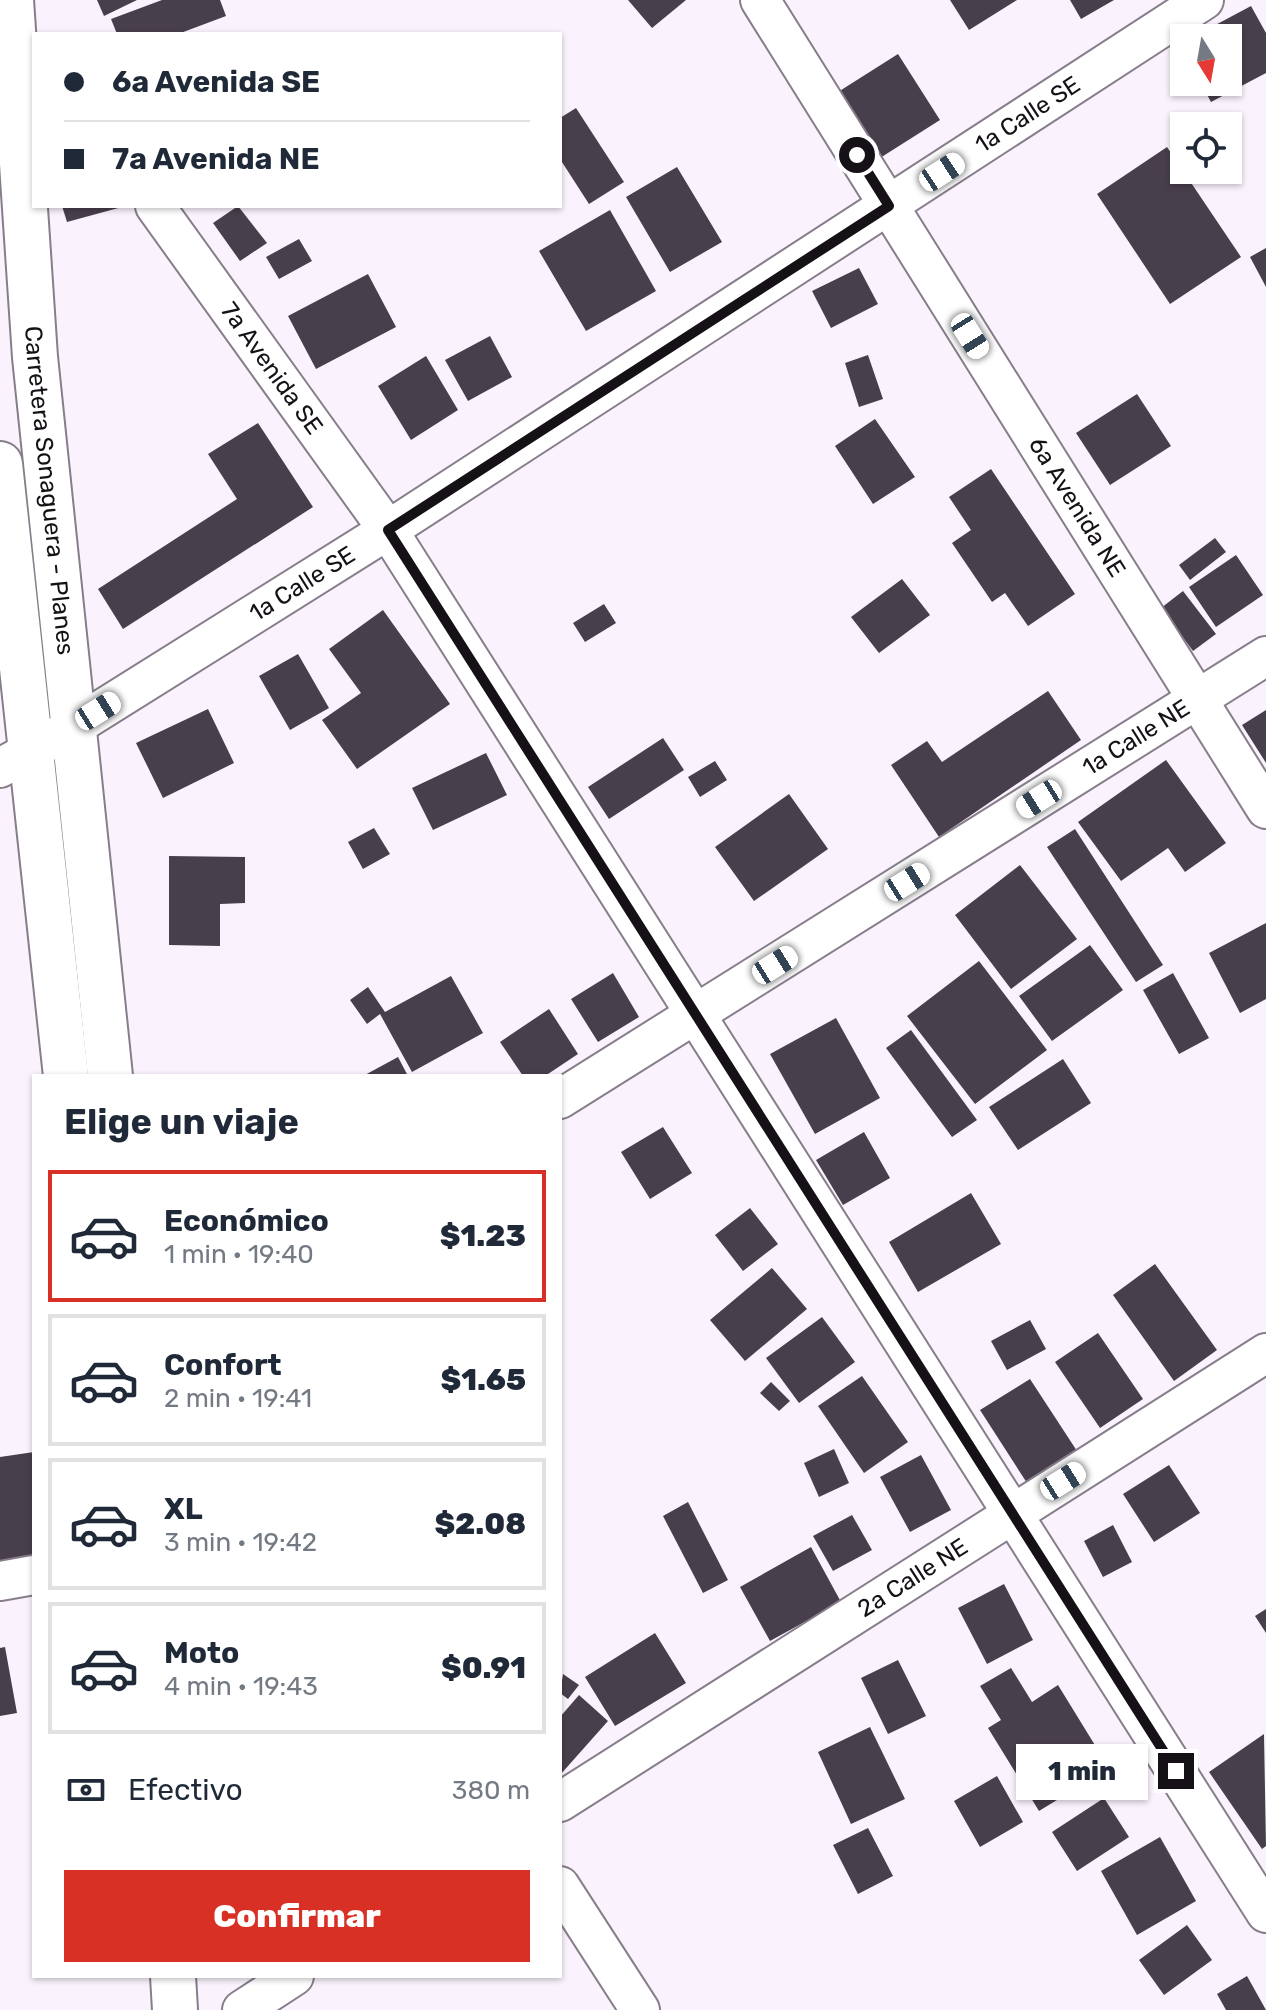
<!DOCTYPE html>
<html lang="es">
<head>
<meta charset="utf-8">
<style>
  body { margin:0; font-family:Rubik,sans-serif; background:#f2f2f3; color:#1f2937; height:100vh; display:flex; flex-direction:column; font-size:30px; white-space:nowrap }
  * { box-sizing:border-box; margin:0 }
  p { font-size:26px; color:#747a83 }
  .icon { flex:none; width:44px; height:44px; fill:none; stroke:currentColor; stroke-width:2; stroke-linecap:round; stroke-linejoin:round }
  .map { position:relative; flex:1; overflow:hidden }
  .side { position:absolute; left:32px; top:1074px; width:530px; height:904px; display:flex; flex-direction:column; background:#fff; border-radius:0px; box-shadow:0 2px 6px #0004 }
  .side>* { flex:none }
  .banner { position:absolute; left:32px; top:32px; width:530px; height:176px; border-radius:0px; box-shadow:0 2px 6px #0004; display:grid; align-content:center; height:176px; padding:0 32px; background:#fff }
  .needle { width:52px; rotate:169deg }
  .controls { position:absolute; left:1170px; top:24px; display:grid; gap:16px }
  .controls a { display:grid; place-items:center; width:72px; height:72px; border-radius:0px; background:#fff; box-shadow:0 2px 6px #0004; font-size:40px }
  .end { position:absolute; width:36px; height:36px; margin:-18px; border:10px solid #151117; background:#fff; box-shadow:0 0 0 4px #fff }
  .from { border-radius:50% }
  .bubble { position:absolute; height:56px; border-radius:0px; background:#fff; box-shadow:0 2px 6px #0004; font-size:26px; font-weight:800; line-height:56px; text-align:center }
  .car { position:absolute; width:24px; height:48px; margin:-24px -12px; border-radius:10px; box-shadow:0 0 6px 2px #0007; background:linear-gradient(#fff 24%,#345 0 40%,#fff 0 76%,#345 0 86%,#fff 0) }
  .banner b { display:flex; align-items:center; gap:28px; height:76px; font-size:30px }
  .banner b+b { border-top:2px solid #e0e1e3 }
  .banner i { width:20px; height:20px; background:#1f2937 }
  ul { padding:0; list-style:none }
  li { display:flex; align-items:center; gap:24px; height:132px; margin:0 16px 12px; padding:0 16px; border:4px solid #e0e1e3; border-radius:0px }
  li div { flex:1 }
  li b { display:block; font-size:30px }
  li em { font-style:normal; font-weight:800 }
  li.current { border-color:#d93025 }
  li>.icon { width:72px; height:72px; stroke-width:1.5 }
  h2 { padding:0 32px; font-size:36px; line-height:96px }
  .pay { display:flex; align-items:center; gap:20px; height:88px; padding:0 32px; font-size:30px }
  .pay p { margin-inline-start:auto }
  .action { display:flex; gap:16px; margin-top:auto; padding:16px 32px }
  .action a { flex:1; height:92px; border-radius:0px; background:#d93025; color:#fff; font-size:32px; font-weight:800; line-height:92px; text-align:center }
  .map>svg:first-child { display:block }
  .building { fill:#483f4c }
  .lines { fill:none; stroke-linecap:round; stroke-linejoin:round }
  .minor-casing { stroke:#877d8b; stroke-width:42 }
  .major-casing { stroke:#877d8b; stroke-width:48 }
  .minor { stroke:#fff; stroke-width:38 }
  .major { stroke:#fff; stroke-width:44 }
  .route { stroke:#151117; stroke-width:10 }
  .labels { text-anchor:middle; stroke-width:8; stroke-linejoin:round; paint-order:stroke }
  .street-label { font-size:24px; fill:#151117; stroke:#fff }
</style>
</head>
<body>
<div class="map">
<svg width="1266" height="2010" viewBox="0 0 1266 2010">
  <rect width="100%" height="100%" fill="#faf3fd"/>
  <path class="building" d="M97 0H137L104 16Z
    M162 0H220L226 16 178 34H117L111 19Z
    M628 0H686L652 28Z
    M950 0H1017L969 30Z
    M1070 0H1114L1081 19Z
    M1251 6 1266 33V73L1211 102 1200 82H1228V38H1191Z
    M898 54 940 120 880 158 838 92Z
    M576 108 624 182 589 204 560 159V118Z
    M1167 147 1241 257 1170 304 1097 194Z
    M677 167 722 242 670 272 626 197Z
    M62 206H122V207L67 222Z
    M238 206 267 243 240 261 213 223Z
    M610 210 656 291 586 331 539 251Z
    M299 239 312 261 279 279 266 257Z
    M1266 248V287L1250 257Z
    M859 268 878 304 831 328 812 291Z
    M368 274 396 327 316 369 288 316Z
    M490 336 512 377 468 401 445 360Z
    M868 355 883 399 859 407 845 363Z
    M426 356 458 410 411 440 378 386Z
    M1137 394 1171 446 1110 485 1076 433Z
    M875 419 915 477 873 504 835 446Z
    M258 423 313 507 123 629 98 589 237 499 208 454Z
    M991 469 1075 594 1028 626 1005 593 992 602 952 543 971 530 949 497Z
    M1215 538 1226 552 1190 580 1179 565Z
    M1236 555 1263 595 1216 627 1189 587Z
    M902 579 930 615 879 653 851 617Z
    M1183 591 1216 634 1193 651 1161 608Z
    M604 604 616 623 585 642 573 623Z
    M383 610 450 704 357 769 322 720 361 693 329 649Z
    M298 654 329 708 290 730 259 676Z
    M1048 691 1081 740 939 837 891 765 927 741 942 762Z
    M208 709 234 763 163 798 136 743Z
    M1266 710V763L1242 725Z
    M663 738 684 770 609 819 588 787Z
    M486 753 507 795 433 830 412 788Z
    M1166 760 1226 843 1185 872 1168 848 1121 881 1078 822Z
    M715 761 727 780 700 797 688 777Z
    M789 794 828 849 754 901 715 847Z
    M374 828 390 854 363 869 348 842Z
    M1075 829 1163 965 1136 982 1047 847Z
    M169 856 245 857V903L220 904V946L169 945Z
    M1020 865 1077 939 1011 989 955 915Z
    M1266 923V999L1240 1013 1209 953Z
    M1090 945 1123 990 1052 1041 1019 996Z
    M979 961 1047 1050 975 1104 907 1016Z
    M613 973 639 1017 598 1042 571 999Z
    M1173 973 1209 1038 1179 1054 1143 990Z
    M451 976 483 1033 412 1072 380 1014 367 1024 350 1000 368 987 385 1012Z
    M549 1009 578 1054 545 1076H523L500 1042Z
    M836 1018 880 1098 815 1134 770 1054Z
    M911 1030 977 1120 952 1137 886 1048Z
    M398 1057 408 1076H363Z
    M1063 1059 1091 1103 1018 1150 989 1107Z
    M663 1127 692 1173 650 1199 621 1152Z
    M864 1132 890 1178 843 1205 816 1160Z
    M971 1193 1001 1244 918 1292 889 1242Z
    M750 1208 778 1244 743 1271 715 1235Z
    M1155 1264 1217 1350 1174 1381 1113 1295Z
    M772 1268 807 1309 745 1361 710 1320Z
    M822 1317 855 1362 799 1403 766 1358Z
    M1030 1320 1046 1349 1007 1370 991 1341Z
    M1098 1333 1143 1399 1100 1428 1055 1362Z
    M862 1376 908 1442 864 1473 818 1406Z
    M1030 1379 1077 1451 1027 1483 980 1410Z
    M771 1382 790 1401 779 1411 760 1393Z
    M834 1449 849 1483 819 1497 804 1463Z
    M34 1452V1560L0 1564V1457Z
    M921 1455 951 1510 910 1532 880 1477Z
    M1169 1465 1200 1513 1154 1542 1123 1494Z
    M688 1502 728 1580 703 1593 663 1516Z
    M852 1515 872 1550 833 1571 813 1536Z
    M1113 1525 1132 1562 1103 1577 1084 1541Z
    M811 1547 841 1602 770 1641 740 1587Z
    M1004 1584 1033 1640 987 1664 958 1608Z
    M1266 1609V1633L1255 1616Z
    M655 1633 686 1683 615 1726 585 1677Z
    M5 1647 17 1713 0 1716V1648Z
    M898 1660 926 1716 888 1734 861 1678Z
    M1011 1668 1032 1702 1058 1685 1109 1768 1039 1811 988 1728 1001 1720 980 1686Z
    M563 1674 579 1685 568 1699 560 1693Z
    M579 1695 608 1721 560 1775V1717Z
    M870 1727 905 1799 851 1824 818 1752Z
    M1264 1734 1266 1846 1262 1849 1209 1772Z
    M997 1776 1023 1822 980 1847 954 1801Z
    M1104 1798 1129 1837 1077 1871 1052 1832Z
    M868 1828 893 1876 858 1894 833 1845Z
    M1160 1837 1196 1901 1137 1935 1101 1871Z
    M1187 1925 1212 1960 1164 1995 1139 1960Z
    M1247 1976 1266 2010H1226L1217 1994Z"/>
  <g class="lines">
    <defs>
      <g id="minor">
        <path id="s1" d="M760 0 1266 809"/>
        <path id="s2" d="M155 206 388 530 1266 1913"/>
        <path id="s3" d="M0 768 72 728 388 530 1204 0"/>
        <path id="s4" d="M560 1099 1266 656"/>
        <path d="M0 1581 34 1575"/>
        <path id="s5" d="M560 1802 1266 1353"/>
        <path d="M560 1886 640 2010"/>
        <path d="M242 2010 294 1976"/>
      </g>
      <g id="major">
        <path id="s6" d="M11 0 35 357 110 1076"/>
        <path d="M0 464 66 1076"/>
        <path d="M173 1976 175 2010"/>
      </g>
    </defs>
    <use href="#minor" class="minor-casing"/>
    <use href="#major" class="major-casing"/>
    <use href="#minor" class="minor"/>
    <use href="#major" class="major"/>
  </g>
  <g class="lines">
    <path class="route" d="M857 155 889 206 388 530 1176 1771"/>
  </g>
  <g class="labels">
    <g class="street-label">
      <text dy="8" stroke="none"><textPath href="#s3" startOffset="1218">1a Calle SE</textPath></text>
      <text dy="8" stroke="none"><textPath href="#s2" startOffset="200">7a Avenida SE</textPath></text>
      <text dy="8" stroke="none"><textPath href="#s6" startOffset="492">Carretera Sonaguera - Planes</textPath></text>
      <text dy="8" stroke="none"><textPath href="#s1" startOffset="598">6a Avenida NE</textPath></text>
      <text dy="8" stroke="none"><textPath href="#s3" startOffset="354">1a Calle SE</textPath></text>
      <text dy="8" stroke="none"><textPath href="#s4" startOffset="680">1a Calle NE</textPath></text>
      <text dy="8" stroke="none"><textPath href="#s5" startOffset="418">2a Calle NE</textPath></text>
    </g>
  </g>
</svg>
<div class="controls">
<a><svg class="needle" viewBox="-14 -14 28 28"><path d="M0-13l5 13h-10z" fill="#e53935"/><path d="M0 13l5-13h-10z" fill="#747a83"/></svg></a>
<a><svg class="icon" aria-label="locate" viewBox="0 0 24 24"><circle cx="12" cy="12" r="6"/><path d="M12 2v4M12 18v4M2 12h4M18 12h4"/></svg></a>
</div>
<i class="end from" style="left:857px;top:155px"></i>
<i class="end" style="left:1176px;top:1771px"></i>
<div class="bubble" style="left:1016px;top:1744px;width:132px">1 min</div>
<i class="car" style="left:942px;top:172px;rotate:57deg"></i>
<i class="car" style="left:970px;top:336px;rotate:148deg"></i>
<i class="car" style="left:98px;top:711px;rotate:58deg"></i>
<i class="car" style="left:1039px;top:799px;rotate:238deg"></i>
<i class="car" style="left:907px;top:882px;rotate:58deg"></i>
<i class="car" style="left:775px;top:965px;rotate:58deg"></i>
<i class="car" style="left:1063px;top:1481px;rotate:58deg"></i>
<div class="banner">
<b><i class="from"></i>6a Avenida SE</b>
<b><i></i>7a Avenida NE</b>
</div>
<section class="side">
<h2>Elige un viaje</h2>
<ul>
<li class="current"><svg class="icon" aria-label="car" viewBox="0 0 24 24"><path d="M5 17H2v-5l4-1 3-4h7l3 4 3 1v5h-3M9 17h6M6 11h13"/><circle cx="7" cy="17" r="2"/><circle cx="17" cy="17" r="2"/></svg><div><b>Económico</b><p>1 min · 19:40</p></div><em>$1.23</em></li>
<li><svg class="icon" aria-label="car" viewBox="0 0 24 24"><path d="M5 17H2v-5l4-1 3-4h7l3 4 3 1v5h-3M9 17h6M6 11h13"/><circle cx="7" cy="17" r="2"/><circle cx="17" cy="17" r="2"/></svg><div><b>Confort</b><p>2 min · 19:41</p></div><em>$1.65</em></li>
<li><svg class="icon" aria-label="car" viewBox="0 0 24 24"><path d="M5 17H2v-5l4-1 3-4h7l3 4 3 1v5h-3M9 17h6M6 11h13"/><circle cx="7" cy="17" r="2"/><circle cx="17" cy="17" r="2"/></svg><div><b>XL</b><p>3 min · 19:42</p></div><em>$2.08</em></li>
<li><svg class="icon" aria-label="car" viewBox="0 0 24 24"><path d="M5 17H2v-5l4-1 3-4h7l3 4 3 1v5h-3M9 17h6M6 11h13"/><circle cx="7" cy="17" r="2"/><circle cx="17" cy="17" r="2"/></svg><div><b>Moto</b><p>4 min · 19:43</p></div><em>$0.91</em></li>
</ul>
<div class="pay"><svg class="icon" aria-label="cash" viewBox="0 0 24 24"><path d="M3 7h18v10H3z"/><circle cx="12" cy="12" r="2"/></svg>Efectivo<p>380 m</p></div>
<div class="action"><a>Confirmar</a></div>
</section>
</div>
</body>
</html>
